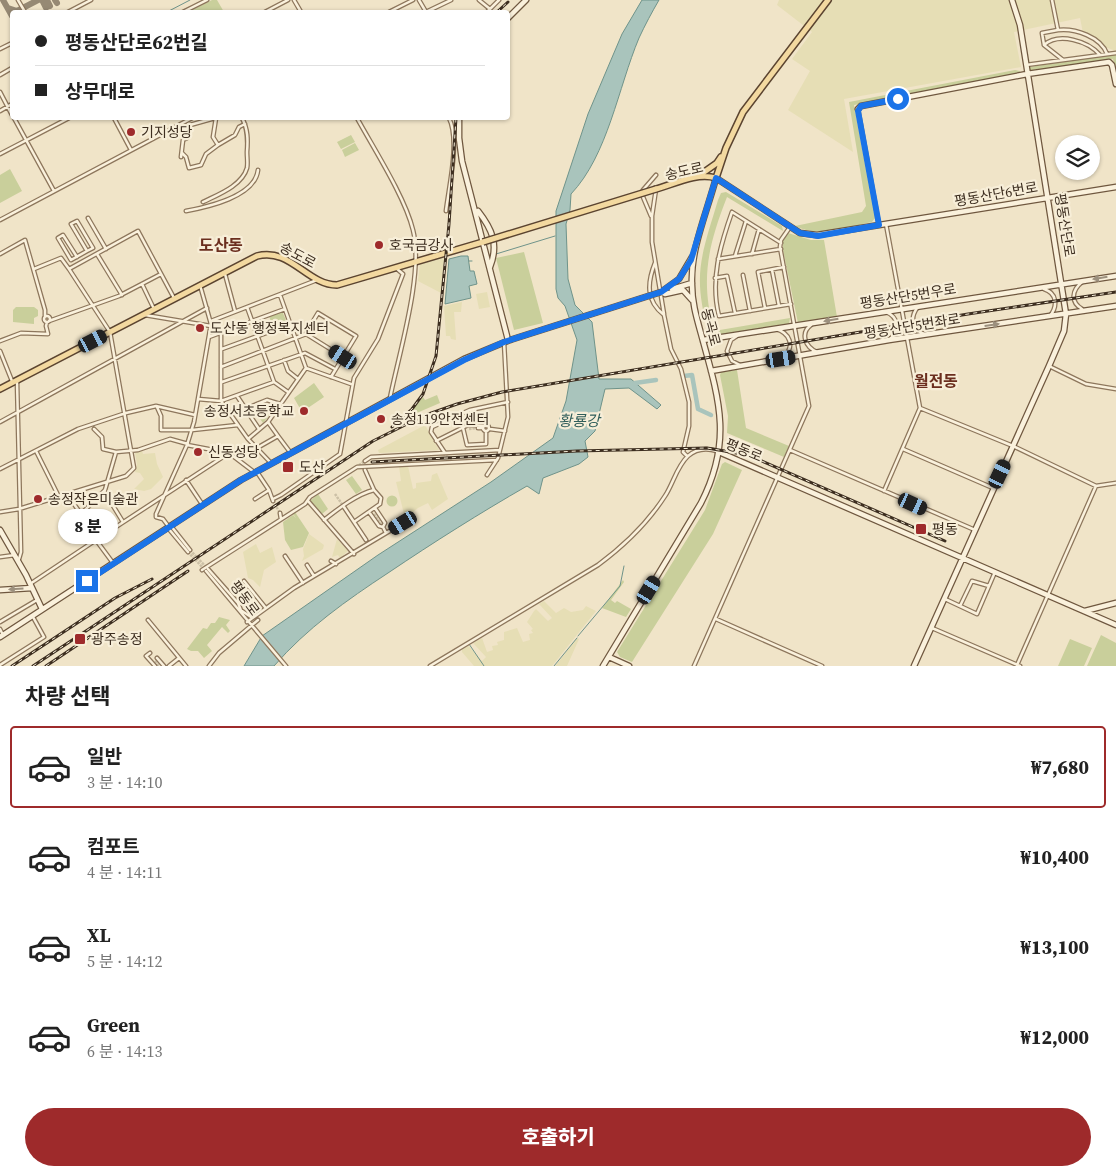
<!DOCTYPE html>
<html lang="ko">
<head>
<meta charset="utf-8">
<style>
  body { margin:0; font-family:"Source Serif 4","Noto Sans KR",serif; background:#f2f2f2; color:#222; height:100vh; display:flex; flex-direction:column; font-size:19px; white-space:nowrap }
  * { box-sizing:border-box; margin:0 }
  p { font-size:16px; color:#767676 }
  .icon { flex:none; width:28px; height:28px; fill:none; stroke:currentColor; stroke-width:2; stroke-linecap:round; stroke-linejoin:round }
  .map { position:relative; height:666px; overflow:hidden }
  .side { display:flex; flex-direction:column; background:#fff; flex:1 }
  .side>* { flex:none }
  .top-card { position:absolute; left:10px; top:10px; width:500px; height:110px; border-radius:5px; box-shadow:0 1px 4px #0004; display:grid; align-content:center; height:110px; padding:0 25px; background:#fff }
  .fabs { position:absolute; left:1055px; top:135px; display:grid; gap:10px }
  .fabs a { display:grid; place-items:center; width:45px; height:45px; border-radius:50%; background:#fff; box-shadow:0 1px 4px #0004; font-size:25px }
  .end { position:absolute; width:22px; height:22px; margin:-11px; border:6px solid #1a73e8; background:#fff; box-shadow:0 0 0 2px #fff }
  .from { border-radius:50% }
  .bubble { position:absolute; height:35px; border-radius:18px; background:#fff; box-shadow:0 1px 4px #0004; font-size:16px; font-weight:800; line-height:35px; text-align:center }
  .car { position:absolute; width:15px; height:30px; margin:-15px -8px; border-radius:6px; box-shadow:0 0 4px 1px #0007; background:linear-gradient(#222 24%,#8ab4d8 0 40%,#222 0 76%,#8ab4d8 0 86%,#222 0) }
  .top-card b { display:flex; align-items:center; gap:18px; height:48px; font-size:19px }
  .top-card b+b { border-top:1px solid #e0e0e0 }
  .top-card i { width:12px; height:12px; background:#222 }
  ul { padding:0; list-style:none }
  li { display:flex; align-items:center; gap:15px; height:82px; margin:0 10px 8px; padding:0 15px; border:2px solid transparent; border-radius:5px }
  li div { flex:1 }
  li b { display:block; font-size:19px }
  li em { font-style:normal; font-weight:800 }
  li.current { border-color:#9e2a2b }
  li>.icon { width:45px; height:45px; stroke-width:1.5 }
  h2 { padding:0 25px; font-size:22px; line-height:60px }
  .button { display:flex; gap:10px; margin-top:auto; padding:10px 25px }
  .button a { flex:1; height:58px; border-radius:30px; background:#9e2a2b; color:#fff; font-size:20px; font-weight:800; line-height:58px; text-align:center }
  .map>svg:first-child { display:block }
  .farmland { fill:#e6deb5 }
  .green { fill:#c9cf9b }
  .water { fill:#a9c4bc; stroke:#6f938a }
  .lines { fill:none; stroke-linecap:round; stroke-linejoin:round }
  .stream { stroke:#6f938a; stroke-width:1 }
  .river { stroke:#a9c4bc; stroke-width:4.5 }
  .taxiway { stroke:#968974; stroke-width:6 }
  .street-tunnel { stroke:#ccc0a6; stroke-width:2.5; stroke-dasharray:2.5 1; stroke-linecap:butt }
  .street-casing { stroke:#8d765c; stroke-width:5 }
  .secondary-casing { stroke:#6f573f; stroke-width:7 }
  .primary-casing { stroke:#5b4430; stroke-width:8 }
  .street { stroke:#faf1dc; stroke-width:2.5 }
  .secondary { stroke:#faf1dc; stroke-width:4.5 }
  .primary { stroke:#f3d9a0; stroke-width:5 }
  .rail-casing { stroke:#3d2e20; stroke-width:3 }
  .rail { stroke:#f7eed8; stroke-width:1; stroke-dasharray:4; stroke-linecap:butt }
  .secondary-bridge-casing { stroke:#6f573f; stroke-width:7; stroke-linecap:butt }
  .primary-bridge-casing { stroke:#5b4430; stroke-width:8; stroke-linecap:butt }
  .secondary-bridge { stroke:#faf1dc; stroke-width:4.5 }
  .primary-bridge { stroke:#f3d9a0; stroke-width:5 }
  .oneway { fill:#9c907e }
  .route { stroke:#1a73e8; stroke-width:6 }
  .poi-dot { fill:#9e2a2b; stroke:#f7eed8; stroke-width:2 }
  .labels { text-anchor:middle; stroke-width:4.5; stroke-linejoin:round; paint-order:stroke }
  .poi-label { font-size:14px; fill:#3d2e20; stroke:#f7eed8; text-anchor:start }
  .street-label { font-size:14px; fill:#3d2e20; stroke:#f7eed8 }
  .water-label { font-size:15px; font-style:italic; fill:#2f5d5a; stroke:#f7eed8 }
  .quarter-label { font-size:16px; font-weight:bold; fill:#6b2e1e; stroke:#f7eed8 }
</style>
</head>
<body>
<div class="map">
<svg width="1116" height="666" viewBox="0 0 1116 666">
  <rect width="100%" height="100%" fill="#f0e4c8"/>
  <path class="farmland" d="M779 0H1116V51L1105 47 1083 33 1080 18 1014 32 1021 67 844 99 853 152 788 110 810 71 792 59 812 32 777 5Z
    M444 258 441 293 418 281 420 264Z
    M487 292 490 307 479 309 476 294Z
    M462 302 461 312H454L456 340 451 339 450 336H446L444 306Z
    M425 425 439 450 379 453 378 450Z
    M142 450 143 454 155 453 157 464 163 477 151 489 144 491 134 489 144 479 140 473 135 472 137 464 135 453Z
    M399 466H408L413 489 416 488V483L431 481 432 475 437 473 448 499 432 510 428 503 418 508 412 513 415 521 407 526 396 482 401 481Z
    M309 534 324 545 323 549 302 561 304 556 303 549Z
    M337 539 348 551 340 558 338 555 332 557Z
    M256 544 260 553 272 547 276 562 264 570 260 587 253 580 248 578 243 552Z
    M544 601 556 613 564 608 571 612 583 610 586 606 596 611 552 666H474L462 652V649L469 646 482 661 486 657 473 643 482 638 487 652 493 650 492 646 498 645 497 642 504 640V632L517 628 523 642 530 640 529 634 533 633 531 630 533 629 527 622 534 611 536 609 548 621 552 618 539 604Z
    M577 638 579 639 567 666H555Z"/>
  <path class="green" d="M212 0H217L224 12H188Z
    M1116 54V72L1113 59 1030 73V67Z
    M1015 70 1020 71 1019 75 854 105 875 218 872 222C847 227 819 238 795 226L862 212 866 206 849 102Z
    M351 135 355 142 341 149 337 142Z
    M355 143 359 150 345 157 342 150Z
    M10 169 22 191 0 203V175Z
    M726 192 782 226 783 231 727 197C708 246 700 279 714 331L790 318 789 324 712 336 709 334C692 275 701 257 718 200L721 193Z
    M788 233 811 240H824L837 317 798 323 783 250V240Z
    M524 252 543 323 514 330 496 258Z
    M16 307H34L38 310V316L34 318V324L13 322V310Z
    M282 311 288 325 274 330 269 316Z
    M737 370 746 428 789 446 784 457 727 433 728 416 720 375 721 372Z
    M314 383 324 397 302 412 294 398Z
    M437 395 440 403 405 418 423 397 425 400Z
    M263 402 271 413 263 423 252 407Z
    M725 462 742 470 713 534 632 662 620 657 617 652 705 510 722 464Z
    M352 476 362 490 356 494 346 480Z
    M318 494 328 509 322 514 310 501Z
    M386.5 501a5.5 5.5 0 1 1 11 0a5.5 5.5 0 1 1-11 0Z
    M295 512 309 533 303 547 291 550 285 540 283 522 293 515 296 518 293 514Z
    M623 580 624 582 611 600 615 603 617 601 631 609 626 617 602 608Z
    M219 617 230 620 226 625 230 631 228 633 222 627 207 645 212 651 204 658 198 651H191L187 649 203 628 207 629 211 623H215Z
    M1101 635 1116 643V666H1087Z
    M1070 639 1092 648 1084 666H1058Z"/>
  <path class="water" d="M642 0H659C652 12 645 25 639 38 618 88 608 155 571 194L570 210 566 224 568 279 575 305 592 322 599 379H631L661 405 657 409 629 388 605 389 595 431 585 441 588 457 579 464 543 478 539 494 527 486C480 513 434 542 388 573 347 600 307 628 274 666H244L262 636 378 555 491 482 553 438 566 401 577 340 565 306 558 298 556 289V211L588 114 622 34Z
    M461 256H468L470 271H474L477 284 469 286 471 298 445 304 449 259Z"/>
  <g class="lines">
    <path class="stream" d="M167 12 190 0
      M496 254 555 236
      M469 261H472
      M578 636 620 586 624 566
      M469 644 484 666
      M554 666 577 638"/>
    <path class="river" d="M684 376 692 375 698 409 711 415
      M635 383 656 380"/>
    <path class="taxiway" d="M3 0 12 16
      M42 0 46 8
      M47 0 50 6
      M55 0 57 3
      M8 8 17 11 38 0"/>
    <path class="street-tunnel" d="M469 429 478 428
      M446 454 452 462
      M356 467 365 461
      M335 494 344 507
      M273 501 280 513
      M374 514 383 527
      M190 550 207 568
      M188 552 204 569
      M155 661 159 666"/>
    <defs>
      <path id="street" d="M18 0 25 12
        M294 0 301 12
        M419 0 426 12
        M479 0 490 9
        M1052 0 1058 30C1075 28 1101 37 1107 54
        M68 12 91 0
        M183 12 207 0
        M265 12 288 0
        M389 12 413 0
        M426 12 451 0
        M487 12 499 0
        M1044 45 1042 33 1058 30
        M0 49 12 43
        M1063 60 1044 45C1059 32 1088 41 1100 55
        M1026 65 1116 53
        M0 75 12 68
        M0 92 12 115
        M858 109 879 225
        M0 111 12 104
        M14 118 54 191
        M114 118 131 150
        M357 118C374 149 405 197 413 230 424 273 399 353 390 398
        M218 145 235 135 239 127 245 124
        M182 153 186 157 189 168 201 165 206 154 218 145 213 137 216 118
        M0 154 69 118
        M181 157 183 140 187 138 190 125 215 118
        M656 189 652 216V242L664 314
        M203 202C217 195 242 186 247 168 248 163 247 158 247 152 248 140 248 129 242 118
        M186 211C207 207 255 197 258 170
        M446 211C449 186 460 140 449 118
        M651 216 643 197V190L656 175
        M88 218 106 249
        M0 220 192 118
        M77 221 93 248 87 251 71 224Z
        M781 243 732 212C720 246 710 280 719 316L791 304
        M0 254 25 240 45 310V316
        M97 254 122 295
        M752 254 759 229
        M735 256 746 221
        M77 257 63 235 58 238 71 260 87 251
        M718 259 781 249
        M655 263C647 283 646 301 664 315L671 349 681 369 689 402V426L683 452 687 456
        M34 269 61 258 69 269
        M772 270 779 306
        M225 274 235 311
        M743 275 750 311
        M715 278 727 276 735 313
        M1082 282C1072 290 1070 302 1082 309
        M142 284 154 309
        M1044 289C1057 293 1058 306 1050 316
        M765 308 758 272 784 267
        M917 308C910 318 912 329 924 334
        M886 312C899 317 900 331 890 339
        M145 315 211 326
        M44 319a3 3 0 1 1 6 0a3 3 0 1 1-6 0Z
        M49 321 119 296 161 274
        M211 321 317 280
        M811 325C800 333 805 347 817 352
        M776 329C790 333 795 346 784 357
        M221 332V401L248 439 271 463
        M306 333 318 313 356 336 331 377
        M737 336 731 340 727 351 732 361 740 365
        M209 337 285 309
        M0 341 21 333 48 334 46 326 47 322
        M222 349 291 324
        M0 351 12 381
        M284 360 288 371 298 379
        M1049 366 1086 384 1116 389
        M221 367 306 334 343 357
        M306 368 351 384
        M17 381 21 552 19 559
        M222 382 305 353 335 369
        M274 382 288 392
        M237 396 259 429
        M198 399 221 401 274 382 247 307
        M157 407 161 416V430H192L238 425
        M920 408 1013 446 1096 486 1116 483
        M245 409 267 400 280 404
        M0 422 207 308
        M268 422 278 436
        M483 428a3 3 0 1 1 6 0a3 3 0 1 1-6 0Z
        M463 428 467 445 486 444V431
        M478 428H483
        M94 429 102 437 103 449 116 452 138 450 170 439 188 444
        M490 429 505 431
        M248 439 268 422 306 368 280 295
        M436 441 468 425 485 426
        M187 445 229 453 254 472
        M257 448 278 436 290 452
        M903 449 993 488
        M790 450 975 530
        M36 451 59 497
        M445 453 431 432 432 427 470 410 508 402
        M365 461 371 457 500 450
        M0 469 78 429 126 413 156 406 195 415
        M365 470 374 490
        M257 472 269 490 273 501
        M487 475 498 458 508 417 504 342
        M186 480 202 504
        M104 491 123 522
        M884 491 920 408 886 224
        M67 494 81 514
        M255 499 269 490
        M273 499 281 495 340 454 354 378 378 339 403 274 396 268
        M308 501 354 554
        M375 508 385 523 383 527 386 533
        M0 512 19 509 126 476 134 468 110 332 69 269 138 231 174 298
        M369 512 379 526 383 527
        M280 513 281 519
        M324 520C338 509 357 494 374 490L381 498 380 504 354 522 344 507
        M354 522 366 540
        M171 526 190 550
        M169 527 163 519 156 517V514L187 445 194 422 211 324 200 285
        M168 528 188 552
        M285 556 303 583
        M0 557 15 555
        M331 561 336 564
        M113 563 96 540 229 453
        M307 565 314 576
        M208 569 238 603 242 613
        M202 570 305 504 310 497 357 467 497 460
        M206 571 286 666
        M244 581 265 607
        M30 584 96 540 81 514 105 490 116 452
        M945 599 977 614 995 572
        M960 606 972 581 989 586
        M242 611 251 617
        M716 619 822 666
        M148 620 186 666
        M0 622 37 600
        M247 622 294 588 403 523
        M932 628 1020 666
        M0 629 3 635
        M150 653 146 656 155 666
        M157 658 164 666
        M0 665 44 637 33 617
        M1017 665 1096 486
        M169 666 179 658
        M209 666 219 653 258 620
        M430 666 598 565C625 545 647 524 665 496 673 484 677 466 688 456 697 448 707 448 717 451
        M694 666 809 406 780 247 781 240 790 227"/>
      <path id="secondary" d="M508 18 526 0
        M858 109 861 106 1027 74 1109 62 1112 65 1116 84
        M459 118V138L462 161 508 340
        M478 211C492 229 499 244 490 267
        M672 289 692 283
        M661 292 679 279 692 257
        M661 292 665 294 683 290 692 300
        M703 340 1116 276
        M711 371 889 340 1116 306
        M719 452 1116 625
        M0 530 26 575 42 609
        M0 590 32 588
        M1085 611 1116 603
        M0 637 241 480 464 359 510 340
        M609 657 629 666
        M603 666 701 503C732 443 720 402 703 341 698 322 692 305 692 285 690 250 707 212 716 178L800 233 817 235 1116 187
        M914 666 1049 366 1064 331 1066 314 1020 25 1012 0"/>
      <path id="primary" d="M700 175 717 163 721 157
        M656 189C674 184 697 172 716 178L726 148 743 112 828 0
        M0 389 257 256C290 247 307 285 337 285L483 242"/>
    </defs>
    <use href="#street" class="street-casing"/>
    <use href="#secondary" class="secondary-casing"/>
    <use href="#primary" class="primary-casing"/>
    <use href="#street" class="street"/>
    <use href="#secondary" class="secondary"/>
    <use href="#primary" class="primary"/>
    <defs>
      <path id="rail" d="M497 12 508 2
        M392 427 412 409 423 394 436 356 449 224 456 118
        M372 462 577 451 707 448 748 455 945 541
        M12 666 115 598 152 579
        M33 666 373 441 423 416 457 404 502 392 968 314 1116 292
        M46 666 188 571"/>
    </defs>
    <use href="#rail" class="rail-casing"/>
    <use href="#rail" class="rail"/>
    <defs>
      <path id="secondary-bridge" d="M510 340 661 292"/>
      <path id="primary-bridge" d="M483 242 656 189"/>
    </defs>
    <use href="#secondary-bridge" class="secondary-bridge-casing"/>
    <use href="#primary-bridge" class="primary-bridge-casing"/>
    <use href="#secondary-bridge" class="secondary-bridge"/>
    <use href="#primary-bridge" class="primary-bridge"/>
  </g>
  <defs><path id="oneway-solid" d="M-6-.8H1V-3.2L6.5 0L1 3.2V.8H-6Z" transform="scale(1.25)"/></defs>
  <g class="oneway">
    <use href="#oneway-solid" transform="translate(1100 278) rotate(171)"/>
    <use href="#oneway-solid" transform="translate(831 320) rotate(170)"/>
    <use href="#oneway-solid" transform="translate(992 325) rotate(-8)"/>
    <use href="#oneway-solid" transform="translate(16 589) rotate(176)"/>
  </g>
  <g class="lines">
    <path class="route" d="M87 581 241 480 464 360 504 342 661 292 679 279 691 260 716 178 800 233 818 236 879 225 858 111 861 106 898 99"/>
  </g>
  <g class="poi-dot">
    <circle cx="131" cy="132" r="5"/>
    <circle cx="379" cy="245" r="5"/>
    <circle cx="200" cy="328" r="5"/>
    <circle cx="304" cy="411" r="5"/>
    <circle cx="381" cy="419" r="5"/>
    <circle cx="198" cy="452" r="5"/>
    <rect x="282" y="461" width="12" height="12" rx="2.5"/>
    <circle cx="38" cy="499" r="5"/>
    <rect x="915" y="523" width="12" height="12" rx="2.5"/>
    <rect x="74" y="633" width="12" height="12" rx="2.5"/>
  </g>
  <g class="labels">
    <g class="poi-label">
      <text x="141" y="137">기지성당</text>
      <text x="389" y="250">호국금강사</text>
      <text x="210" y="333">도산동 행정복지센터</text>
      <text x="294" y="416" text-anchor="end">송정서초등학교</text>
      <text x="391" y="424">송정119안전센터</text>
      <text x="208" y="457">신동성당</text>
      <text x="299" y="472">도산</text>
      <text x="48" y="504">송정작은미술관</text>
      <text x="932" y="534">평동</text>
      <text x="91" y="644">광주송정</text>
    </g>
    <g class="street-label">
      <text transform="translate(684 171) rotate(-13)" y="5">송도로</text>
      <text transform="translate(996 194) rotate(-10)" y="5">평동산단6번로</text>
      <text transform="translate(1065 225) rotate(81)" y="5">평동산단로</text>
      <text transform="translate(298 255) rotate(28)" y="5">송도로</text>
      <text transform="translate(908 296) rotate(-9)" y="5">평동산단5번우로</text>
      <text transform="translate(912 326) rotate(-9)" y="5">평동산단5번좌로</text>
      <text transform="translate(711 327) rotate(75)" y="5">동곡로</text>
      <text transform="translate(744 450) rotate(22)" y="5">평동로</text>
      <text transform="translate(245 598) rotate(54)" y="5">평동로</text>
    </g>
    <g class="water-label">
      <text x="579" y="426">황룡강</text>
    </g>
    <g class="quarter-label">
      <text x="221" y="251">도산동</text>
      <text x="936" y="387">월전동</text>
    </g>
  </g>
</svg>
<div class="fabs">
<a><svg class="icon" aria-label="layers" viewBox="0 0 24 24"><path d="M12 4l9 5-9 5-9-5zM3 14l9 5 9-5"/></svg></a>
</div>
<i class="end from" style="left:898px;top:99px"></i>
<i class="end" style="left:87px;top:581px"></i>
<div class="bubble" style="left:58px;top:509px;width:60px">8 분</div>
<i class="car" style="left:93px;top:341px;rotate:63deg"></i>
<i class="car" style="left:343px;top:357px;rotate:303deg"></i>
<i class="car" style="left:781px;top:359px;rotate:81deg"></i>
<i class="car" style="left:1000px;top:474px;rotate:25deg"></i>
<i class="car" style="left:913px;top:504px;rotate:115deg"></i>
<i class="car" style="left:403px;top:523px;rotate:239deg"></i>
<i class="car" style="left:649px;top:590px;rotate:31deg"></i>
<div class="top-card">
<b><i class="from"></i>평동산단로62번길</b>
<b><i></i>상무대로</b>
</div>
</div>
<section class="side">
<h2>차량 선택</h2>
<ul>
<li class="current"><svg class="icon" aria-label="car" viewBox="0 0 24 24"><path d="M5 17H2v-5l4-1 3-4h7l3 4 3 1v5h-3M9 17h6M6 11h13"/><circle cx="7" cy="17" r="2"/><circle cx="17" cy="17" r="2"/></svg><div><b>일반</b><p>3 분 · 14:10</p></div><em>₩7,680</em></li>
<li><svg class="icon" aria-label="car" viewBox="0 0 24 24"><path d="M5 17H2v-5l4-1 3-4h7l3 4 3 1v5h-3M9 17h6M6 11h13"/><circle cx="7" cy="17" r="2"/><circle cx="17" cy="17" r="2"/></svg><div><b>컴포트</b><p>4 분 · 14:11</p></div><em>₩10,400</em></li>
<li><svg class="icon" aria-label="car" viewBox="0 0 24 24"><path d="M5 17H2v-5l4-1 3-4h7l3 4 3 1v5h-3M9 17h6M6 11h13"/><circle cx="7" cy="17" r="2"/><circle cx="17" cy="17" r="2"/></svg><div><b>XL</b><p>5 분 · 14:12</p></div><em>₩13,100</em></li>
<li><svg class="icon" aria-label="car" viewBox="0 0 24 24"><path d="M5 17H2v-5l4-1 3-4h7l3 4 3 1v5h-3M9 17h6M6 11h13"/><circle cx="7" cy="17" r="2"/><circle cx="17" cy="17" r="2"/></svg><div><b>Green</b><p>6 분 · 14:13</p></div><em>₩12,000</em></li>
</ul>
<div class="button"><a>호출하기</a></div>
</section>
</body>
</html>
